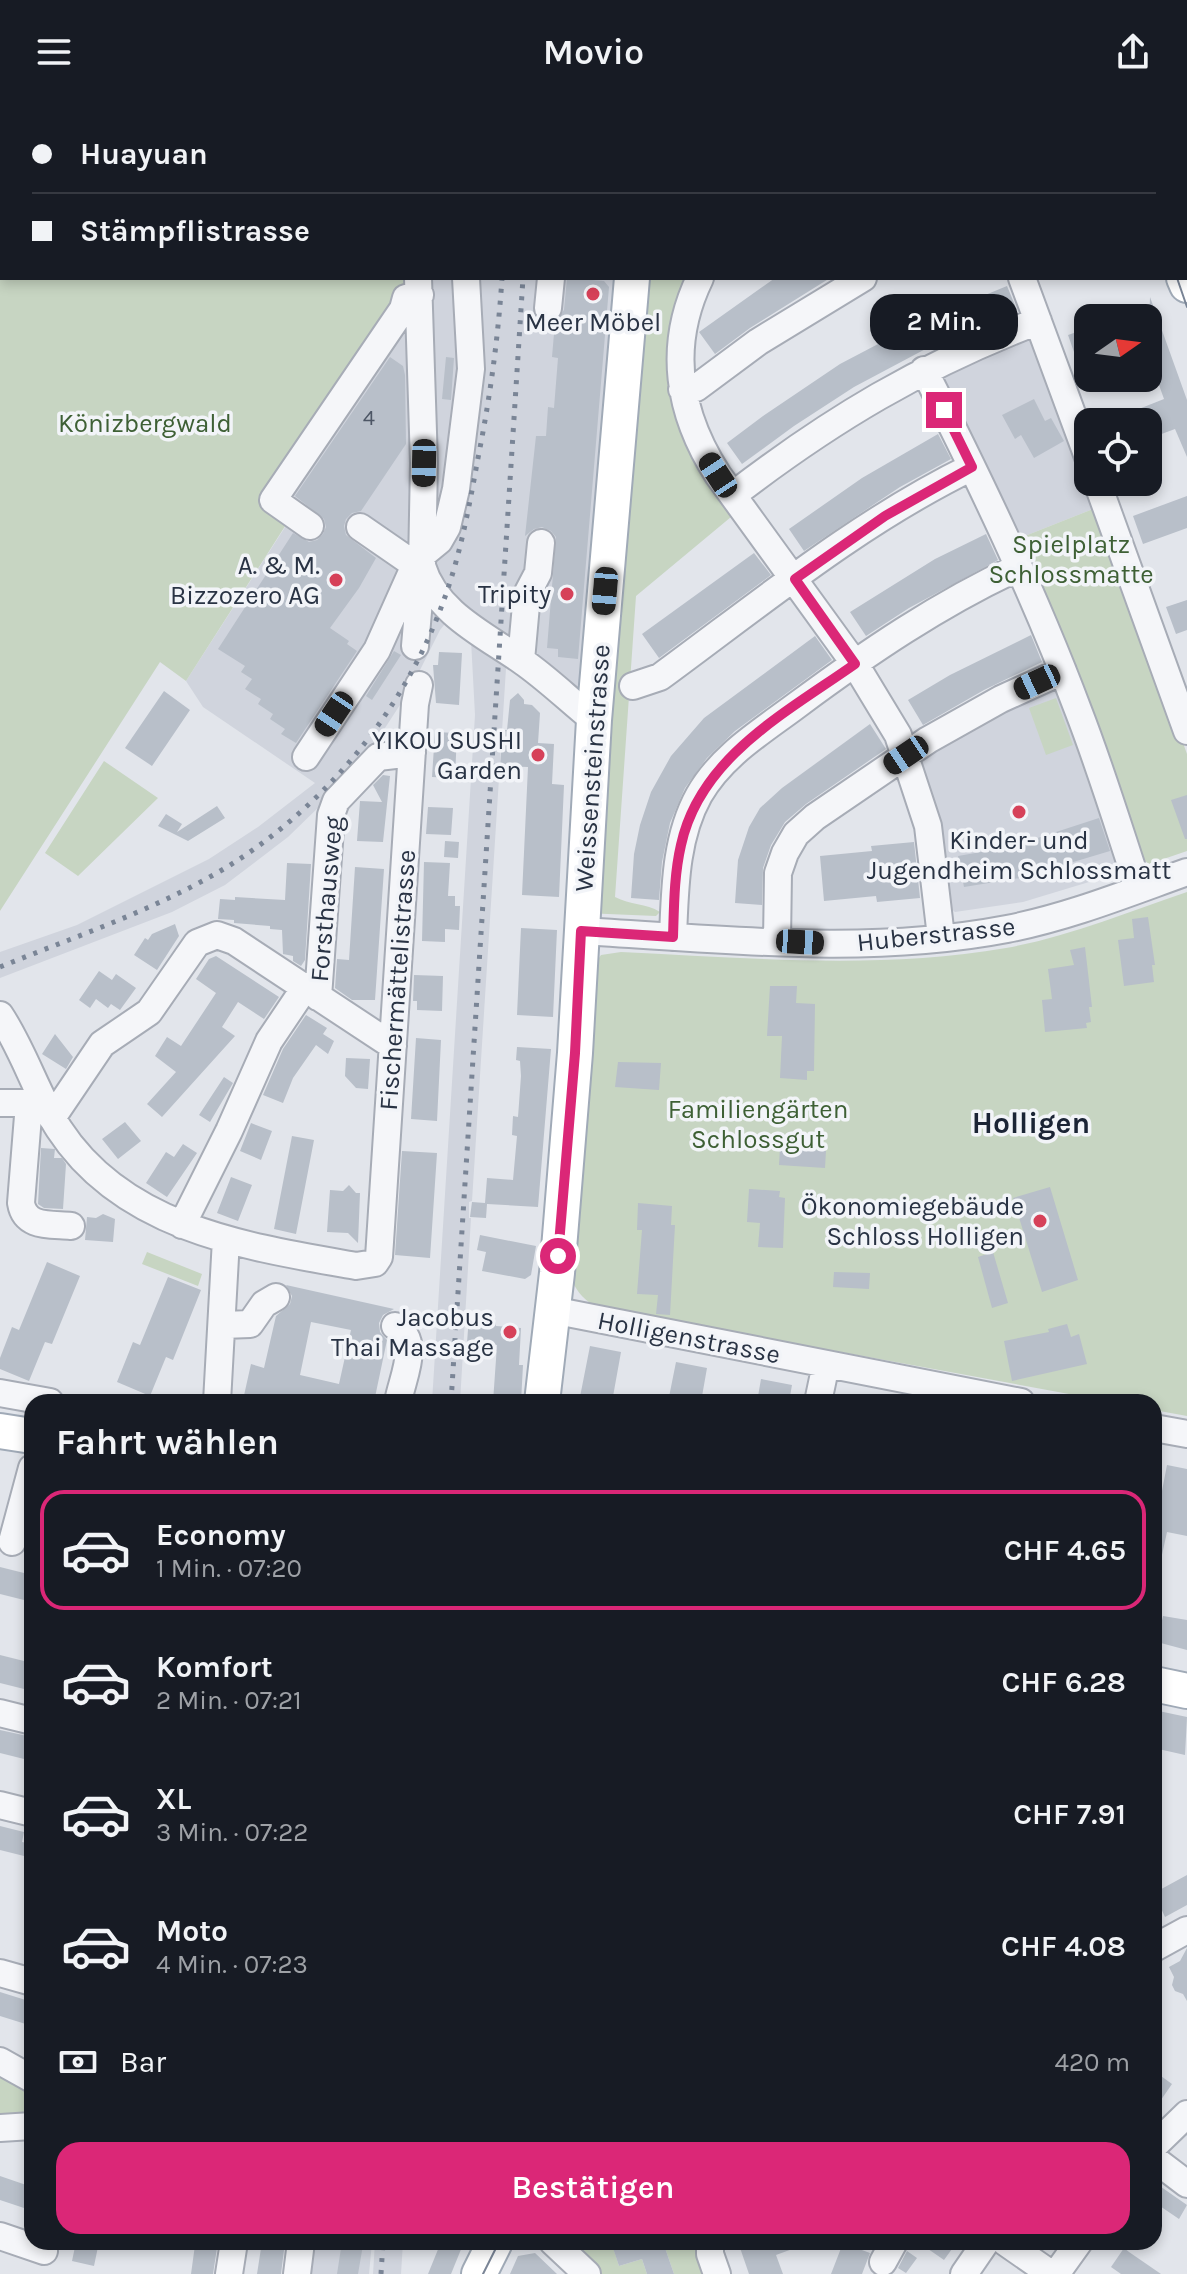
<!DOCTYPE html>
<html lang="de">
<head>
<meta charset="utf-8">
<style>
  body { margin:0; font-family:Karla,sans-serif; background:#242831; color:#f1f3f6; height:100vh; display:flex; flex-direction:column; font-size:30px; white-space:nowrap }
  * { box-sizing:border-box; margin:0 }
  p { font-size:26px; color:#9ea1a6 }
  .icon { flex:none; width:44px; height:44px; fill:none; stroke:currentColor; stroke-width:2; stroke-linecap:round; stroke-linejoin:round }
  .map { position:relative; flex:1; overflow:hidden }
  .panel { position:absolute; left:24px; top:1290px; width:1138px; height:856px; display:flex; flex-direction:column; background:#171b24; border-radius:24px; box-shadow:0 4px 12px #0003 }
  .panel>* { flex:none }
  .banner { position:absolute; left:0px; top:0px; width:1188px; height:176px; box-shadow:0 4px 12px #0003; display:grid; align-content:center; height:176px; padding:0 32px; background:#171b24 }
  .needle { width:52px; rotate:76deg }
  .controls { position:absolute; left:1074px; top:200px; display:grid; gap:16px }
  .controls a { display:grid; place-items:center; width:88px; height:88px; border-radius:16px; background:#171b24; box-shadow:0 4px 12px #0003; font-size:40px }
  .end { position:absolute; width:36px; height:36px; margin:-18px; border:10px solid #db2777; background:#fff; box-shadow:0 0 0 4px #fff }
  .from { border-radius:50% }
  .bubble { position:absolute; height:56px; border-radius:24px; background:#171b24; box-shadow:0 4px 12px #0003; font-size:26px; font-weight:600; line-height:56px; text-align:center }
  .car { position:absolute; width:24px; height:48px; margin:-24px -12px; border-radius:10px; box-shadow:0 0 6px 2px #0007; background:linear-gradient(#222 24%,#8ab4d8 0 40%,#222 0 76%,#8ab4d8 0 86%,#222 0) }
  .banner b { display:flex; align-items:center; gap:28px; height:76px; font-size:30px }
  .banner b+b { border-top:2px solid #363941 }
  .banner i { width:20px; height:20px; background:#f1f3f6 }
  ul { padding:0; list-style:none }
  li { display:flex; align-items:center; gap:24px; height:120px; margin:0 16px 12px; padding:0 16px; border:4px solid transparent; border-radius:24px }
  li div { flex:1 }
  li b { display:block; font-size:30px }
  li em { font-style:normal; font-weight:600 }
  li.active { border-color:#db2777 }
  li>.icon { width:72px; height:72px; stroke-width:1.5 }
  h2 { padding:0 32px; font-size:36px; line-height:96px }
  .pay { display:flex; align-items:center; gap:20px; height:88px; padding:0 32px; font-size:30px }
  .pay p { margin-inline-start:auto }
  .button { display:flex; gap:16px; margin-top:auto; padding:16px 32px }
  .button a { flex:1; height:92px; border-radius:24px; background:#db2777; color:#fff; font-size:32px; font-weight:600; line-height:92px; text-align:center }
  header { display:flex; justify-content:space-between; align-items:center; height:104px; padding:0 32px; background:#171b24; font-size:36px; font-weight:600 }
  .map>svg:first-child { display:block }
  .built { fill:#d0d4dd }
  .green { fill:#c7d5c2 }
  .building { fill:#b8bfc9; fill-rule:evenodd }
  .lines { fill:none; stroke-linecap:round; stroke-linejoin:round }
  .minor-casing { stroke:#a7acb6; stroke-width:30 }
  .major-casing { stroke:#a0aab7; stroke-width:38 }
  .minor { stroke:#f5f6f9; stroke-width:26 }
  .major { stroke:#fff; stroke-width:34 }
  .tram { stroke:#7a8596; stroke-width:2 }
  .rail { stroke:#7a8596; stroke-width:5; stroke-dasharray:4 8; stroke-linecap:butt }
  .route { stroke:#db2777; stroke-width:10 }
  .poi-dot { fill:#d64159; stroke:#f2f4f8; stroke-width:3 }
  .labels { text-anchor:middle; stroke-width:7; stroke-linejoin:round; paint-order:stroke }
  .number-label { font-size:22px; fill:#4d5665 }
  .poi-label { font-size:26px; fill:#293344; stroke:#f2f4f8; text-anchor:end }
  .park-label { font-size:26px; fill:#3e6035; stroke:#f2f4f8 }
  .street-label { font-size:26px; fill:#293344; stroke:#f2f4f8 }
  .quarter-label { font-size:30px; font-weight:bold; fill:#1b2435; stroke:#f2f4f8 }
</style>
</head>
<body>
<header><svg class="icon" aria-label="menu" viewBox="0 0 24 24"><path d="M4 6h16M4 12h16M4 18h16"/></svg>Movio<svg class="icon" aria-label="share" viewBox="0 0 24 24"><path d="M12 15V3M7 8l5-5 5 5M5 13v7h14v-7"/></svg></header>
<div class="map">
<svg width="1187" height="2170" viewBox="0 0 1187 2170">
  <rect width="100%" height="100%" fill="#e2e5eb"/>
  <path class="built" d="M431 174H633L594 616 507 549 472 1097 469 1098V1114H471L460 1298H432L475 611 471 536 448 516 440 526 411 584 359 664 288 733 225 781 172 808 0 874V848L77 821 209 755 258 723 315 679 203 603 186 577 289 417 273 404Z
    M1029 232 1040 242 1098 403 1015 436 941 272Z
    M1052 582 1060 586 1122 768 1023 798 955 808 950 804 919 663 920 654Z
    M306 2138H372L369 2170H301Z
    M375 2138H403L401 2170H373Z"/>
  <path class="green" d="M0 0 415 2H2V174H431L291 360 289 416 186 577 160 558 0 807Z
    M633 174H692L674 237 737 408 636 492 615 793C630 801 646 799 660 808L656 812 584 809Z
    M1098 403 1187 650V747L1149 760 1140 753 1015 436Z
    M1056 594 1073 641 1046 651 1029 604Z
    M104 657 158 694 78 772 45 749Z
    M1187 788V1312L1154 1306V1298L1107 1297 597 1203C585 1197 578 1189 572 1177L596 858 601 851 621 848C749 854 879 866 1006 844 1068 833 1128 808 1187 788Z
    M147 1148 202 1170 198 1182 142 1160Z
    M0 1961 32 1981V2015L0 2019Z
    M564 2138H615L612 2140 619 2162 642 2155 647 2170H598Z
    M663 2138H697L709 2170H674Z"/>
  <path class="building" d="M567 174 604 177 609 183 578 555 558 553V545L547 544 556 433 551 427 542 423 534 425 525 432 536 332H546L548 303 554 304 558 254 552 253 555 218 564 206Z
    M775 174H830L750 224 715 250 699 228Z
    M1007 182 1017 206 933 241 854 283 794 322 742 360 727 339 763 312 840 260 922 217Z
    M1150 193 1187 296V353L1175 325 1148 335V318H1106L1164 295 1148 250Z
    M1088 224V282H1086L1068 231Z
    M390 253 403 262 405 271 406 340 361 407 352 409 346 415 344 422 346 431 376 454 359 484 330 524 349 537 347 540 357 547 296 639 281 630 285 625 270 615 273 610 258 600 261 595 245 585 252 575 241 568 245 562 218 545 293 429 309 438 317 436 323 430 326 423 324 415 295 392Z
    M446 253 454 254 451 296 442 295Z
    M1034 295 1045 317 1051 314 1064 337 1034 354 1021 331 1015 335 1002 311Z
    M938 330 951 355 900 383 804 447 789 425 862 374Z
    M1187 392V424L1143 440 1133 412Z
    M986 430 998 456 909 504 866 532 850 508 935 455Z
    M754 449 771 471 659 554 642 530Z
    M1187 496V526L1176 530 1166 503Z
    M1031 531 1042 558 984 586 923 621 908 596 950 571Z
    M815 532 832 556 735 627 707 654 685 684 670 719 662 758 659 796 631 794 634 750 640 721 651 688 671 652 704 614Z
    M394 547 401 551 372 596 366 592Z
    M439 548 462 549 459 601 436 599 433 561H438Z
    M164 587 190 606 152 662 125 644Z
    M518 589 524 596V600L532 601 540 609 538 639 554 640 552 680 564 681 559 793 522 791 528 663 500 662 503 626H507L510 596Z
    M870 620 886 645 806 700 785 718 771 741 763 764 762 801 735 799 738 756 749 723 760 704 782 684Z
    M435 628 457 629 455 674 432 673Z
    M383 671 390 672 383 738 357 737 360 697 382 698 373 681Z
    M1187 691V735H1185L1171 696Z
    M217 702 225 714 188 737 158 722 166 710 182 720 177 728Z
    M428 703 453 704 451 731 426 730Z
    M1099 714 1110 747 1020 774 964 783 958 752 1010 743Z
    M445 737 459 738 458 754 444 753Z
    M914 738 920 794 877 798 876 792 824 797 820 752 872 747 871 742Z
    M424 758 450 759 448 792H455V802H460L459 826 445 825V838L422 837Z
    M287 759 311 760 305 856 301 862 293 857V852L283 850 282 826 270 825V822L234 819V816L218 815 220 795 235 796V793L285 796Z
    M355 763 384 765 375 896H352L335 884 337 855 349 856Z
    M1148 813 1155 861H1152L1154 878 1124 882 1118 836 1134 834 1132 815Z
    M175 820 179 832 157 866 134 851 145 834 148 836 152 830Z
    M521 824 557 826 553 913 517 911Z
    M1085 843 1092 903H1089L1091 918 1086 919 1087 924 1045 928 1042 896 1052 895 1048 865 1074 861 1070 846Z
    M216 852 279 893 264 915 238 898 222 923 235 932 162 1013 147 1000 176 968 155 952 167 933 181 942 216 889 196 875 209 855Z
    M99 867 112 876 116 870 136 884 120 906 111 900 108 904 96 895 90 904 79 896Z
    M414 871 443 872 442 907 417 906V897H413Z
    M770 882H797L796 899 815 900 814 967H807V976L780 974 782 932H767Z
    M306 911 327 924 323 930 334 937 328 950 316 941 293 974 283 999 263 991 283 945Z
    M55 930 73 953 66 965 42 950Z
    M416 934 441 936 437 1017 411 1015Z
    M517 943 551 945 538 1103 487 1100 486 1114 470 1113 472 1098 485 1099 487 1074 513 1076 517 1032 512 1031 513 1012 518 1013 521 972 520 957 516 956Z
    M346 954 370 955 368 985 356 984 345 972Z
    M618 958 661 959 659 986 615 983Z
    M224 973 233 979 210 1018 199 1011Z
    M125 1018 141 1037 118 1055 102 1035Z
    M251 1019 272 1027 261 1056 240 1047Z
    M292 1032 314 1036 296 1130 274 1125Z
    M183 1040 197 1049 167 1093 146 1079 166 1048 174 1053Z
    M780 1043 826 1047 825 1064 779 1061Z
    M41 1044 55 1045 54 1054H62L66 1060 63 1105 44 1104 38 1100Z
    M402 1047 437 1049 430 1154 395 1151Z
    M231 1073 252 1081 238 1117 217 1109Z
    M349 1081 356 1089H360L358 1139 348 1129 327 1128 330 1086 343 1087Z
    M1050 1083 1078 1176 1042 1188 1013 1094Z
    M749 1085 780 1087 779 1093 785 1094 783 1144 758 1143 760 1119 747 1118Z
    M638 1099 672 1102 671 1121H675L670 1211 656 1210 658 1191 637 1190 642 1126H637Z
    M103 1110 115 1115 113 1138 85 1136 87 1113 96 1114Z
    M480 1131 536 1142 531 1171 525 1175 482 1167 486 1148 477 1146Z
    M993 1148 1008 1199 992 1204 978 1153Z
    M47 1158 80 1172 52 1240 45 1238 29 1277 0 1265V1254L12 1223 19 1226Z
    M834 1168 870 1169 869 1185 833 1183Z
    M168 1173 201 1186 173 1256 166 1253 150 1292 117 1278 133 1238 140 1241Z
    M286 1181 394 1205 383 1211 379 1219 380 1228 387 1236 374 1298 243 1296 251 1260 264 1264 276 1212 290 1200 292 1192ZM311 1218 351 1226 339 1280 300 1271Z
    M469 1212 496 1218V1222L521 1224 519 1261H523L521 1298H493L497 1241 467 1239Z
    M1067 1220 1071 1233 1079 1230 1087 1260 1012 1277 1004 1237 1049 1228 1048 1225Z
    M590 1242 621 1248 612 1298H579Z
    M676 1258 707 1264 701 1298H668Z
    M761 1275 792 1281 789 1298H757Z
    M1167 1361 1187 1365V1432L1167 1428 1160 1460H1154V1390L1161 1392Z
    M0 1463 32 1471V1498L0 1490Z
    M1163 1512 1187 1516V1546L1157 1538Z
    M0 1551 32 1559V1587L0 1579Z
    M1154 1606 1187 1613 1185 1651 1154 1644Z
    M0 1626 32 1633V1657L0 1649Z
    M0 1722 24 1728 22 1738 32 1740V1754L0 1746Z
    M1187 1771V1801L1165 1813 1154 1789Z
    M1187 1844V1897L1183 1890 1175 1887 1172 1881 1174 1873 1169 1863 1180 1857Z
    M0 1888 32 1898V1922L0 1912Z
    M1154 1967 1172 1980 1154 2006Z
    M0 2072 32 2083 27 2105 0 2096Z
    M1154 2078 1187 2101 1179 2115 1154 2098Z
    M76 2138H99L94 2162 72 2157Z
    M262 2138H285L281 2170H257Z
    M342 2138H359L363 2141 358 2170H337Z
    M448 2138H464L451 2170H428L439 2143 445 2145Z
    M611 2138H663L674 2170H647L642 2155 619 2162Z
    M738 2138H806V2140L776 2151 783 2170H749Z
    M918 2138H957L944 2156Z
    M843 2139 870 2149 862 2170H831Z
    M195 2141 217 2144 213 2170H191Z
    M1124 2144 1129 2148 1161 2170H1121L1111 2163Z
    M907 2147 917 2154 906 2169 898 2164Z
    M535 2149 557 2170H510L518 2152Z"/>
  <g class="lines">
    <defs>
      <path id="minor" d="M389 0V2
        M959 0 960 2
        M469 2V0
        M700 174C667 242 678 309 718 371L855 560 898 631 928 722 941 833
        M1022 174 1088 353
        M548 204 551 174
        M924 266C980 377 1034 489 1078 606 1101 665 1119 725 1139 785
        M682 285 696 284 758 238 863 174
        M1097 378 1187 627
        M733 391C832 315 921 262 1038 217
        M310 422 273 396 403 205 406 194 420 191
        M360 423 415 461
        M422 451 439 437 447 423 456 385 471 265 466 174
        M415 542 422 462 424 359 418 174
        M521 556 527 490 538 469 541 439
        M633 582 660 573C761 499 859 418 972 363
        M306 653 377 546 415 461 422 462C436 509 485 531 522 557 548 575 570 597 594 616
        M581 827C722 835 866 852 1007 825 1069 813 1128 789 1187 768
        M673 833C675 786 675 734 699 691 722 651 761 628 797 601 867 549 939 500 1019 463
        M777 837 778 769 785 749 796 730 815 713 928 636 1001 595 1063 567
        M318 893 331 711 336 697 378 653 412 649
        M0 911C24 947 36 989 59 1025 124 1125 248 1143 356 1162L375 1159 379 1153 380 1138 415 600 419 581
        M0 999H45
        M33 999 28 1012 21 1099C25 1124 50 1120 71 1122
        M52 1014 102 940 149 908 197 839 217 831 234 837 393 942
        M182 1121 229 1027 269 937 304 885
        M552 1206 1021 1298
        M223 1221 250 1220 264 1200 276 1193
        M395 1222C422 1237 402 1274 398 1298
        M0 1289 50 1298
        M217 1298 226 1135
        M818 1298 826 1260
        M1154 1324 1187 1330
        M12 1438 32 1364
        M0 1609 32 1617
        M0 1701 32 1709
        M1154 1844 1187 1826
        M0 1869 32 1878
        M0 1957 32 1975
        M0 2024 32 2022
        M1154 2042 1187 2010
        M1154 2055 1187 2080
        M0 2132 44 2147
        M553 2138 587 2170
        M710 2138V2150L717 2170
        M1005 2138 1051 2170
        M883 2158 894 2138
        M229 2170 234 2138
        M297 2170 301 2138
        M964 2170 986 2138
        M1056 2170 1079 2138"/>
      <path id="major" d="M636 0V2
        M1122 0 1123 2
        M1184 174 1187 181
        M542 1298 557 1169 575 949 594 616 632 174
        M0 1327 32 1332
        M1154 1580 1187 1587
        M479 2170 495 2138"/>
    </defs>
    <use href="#minor" class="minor-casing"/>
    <use href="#major" class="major-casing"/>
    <use href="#minor" class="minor"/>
    <use href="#major" class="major"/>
    <path class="tram" d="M1113 0 1114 2
      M1129 0 1130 2
      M1186 159 1187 162
      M1177 174 1187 203
      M483 2170 499 2138"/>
    <path class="rail" d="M513 2V0
      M534 2V0
      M0 863C74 833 152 807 222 766 322 706 402 610 442 501 460 454 469 403 478 354 490 294 498 235 502 174
      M451 1298 523 174
      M381 2170 383 2138"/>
  </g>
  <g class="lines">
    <path class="route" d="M558 1152 575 949 581 827 673 833C674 803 674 771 681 741 700 653 787 608 855 560L795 475 885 412 972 363 944 306"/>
  </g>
  <g class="poi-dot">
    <circle cx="593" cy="190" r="8"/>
    <circle cx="336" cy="476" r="8"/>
    <circle cx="567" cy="490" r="8"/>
    <circle cx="538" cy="651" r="8"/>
    <circle cx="1019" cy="708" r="8"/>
    <circle cx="1040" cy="1117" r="8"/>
    <circle cx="510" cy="1228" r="8"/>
  </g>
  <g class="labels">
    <g class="number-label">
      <text x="369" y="321">4</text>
    </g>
    <g class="poi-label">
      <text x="593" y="227" text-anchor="middle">Meer Möbel</text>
      <text x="320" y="470">A. &amp; M.<tspan x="320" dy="30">Bizzozero AG</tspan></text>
      <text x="551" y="499">Tripity</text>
      <text x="522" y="645">YIKOU SUSHI<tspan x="522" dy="30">Garden</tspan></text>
      <text x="1019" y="745" text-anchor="middle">Kinder- und<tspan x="1019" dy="30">Jugendheim Schlossmatt</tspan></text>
      <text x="1024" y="1111">Ökonomiegebäude<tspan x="1024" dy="30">Schloss Holligen</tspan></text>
      <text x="494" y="1222">Jacobus<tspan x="494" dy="30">Thai Massage</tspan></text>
    </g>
    <g class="park-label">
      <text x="145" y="328">Könizbergwald</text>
      <text x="1071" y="449">Spielplatz<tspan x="1071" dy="30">Schlossmatte</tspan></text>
      <text x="758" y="1014">Familiengärten<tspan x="758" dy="30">Schlossgut</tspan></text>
    </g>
    <g class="street-label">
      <text transform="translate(592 664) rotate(-86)" y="9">Weissensteinstrasse</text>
      <text transform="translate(326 795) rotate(-85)" y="9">Forsthausweg</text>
      <text transform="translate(936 830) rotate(-6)" y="9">Huberstrasse</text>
      <text transform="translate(397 876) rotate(-86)" y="9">Fischermättelistrasse</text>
      <text transform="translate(689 1233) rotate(11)" y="9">Holligenstrasse</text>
    </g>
    <g class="quarter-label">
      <text x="1031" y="1029">Holligen</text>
    </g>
  </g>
</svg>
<div class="controls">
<a><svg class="needle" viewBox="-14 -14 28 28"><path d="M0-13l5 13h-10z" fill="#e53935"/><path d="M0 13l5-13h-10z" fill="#9ea1a6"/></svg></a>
<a><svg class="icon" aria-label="locate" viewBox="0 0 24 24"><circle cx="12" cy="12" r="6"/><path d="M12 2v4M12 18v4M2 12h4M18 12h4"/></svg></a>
</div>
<i class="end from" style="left:558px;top:1152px"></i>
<i class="end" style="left:944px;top:306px"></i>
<div class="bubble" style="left:870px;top:190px;width:148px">2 Min.</div>
<i class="car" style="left:424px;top:359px;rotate:181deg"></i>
<i class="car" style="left:718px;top:371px;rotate:327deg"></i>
<i class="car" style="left:605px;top:487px;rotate:185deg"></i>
<i class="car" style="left:1037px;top:578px;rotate:245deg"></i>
<i class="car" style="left:334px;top:610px;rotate:214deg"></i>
<i class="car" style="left:906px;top:651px;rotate:236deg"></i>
<i class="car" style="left:800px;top:838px;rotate:93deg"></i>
<div class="banner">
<b><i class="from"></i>Huayuan</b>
<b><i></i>Stämpflistrasse</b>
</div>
<section class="panel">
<h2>Fahrt wählen</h2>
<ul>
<li class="active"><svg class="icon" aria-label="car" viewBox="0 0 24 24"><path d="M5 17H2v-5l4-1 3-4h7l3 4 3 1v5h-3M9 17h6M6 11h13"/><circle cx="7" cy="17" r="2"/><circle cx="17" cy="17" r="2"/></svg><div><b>Economy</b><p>1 Min. · 07:20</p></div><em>CHF 4.65</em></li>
<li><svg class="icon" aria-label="car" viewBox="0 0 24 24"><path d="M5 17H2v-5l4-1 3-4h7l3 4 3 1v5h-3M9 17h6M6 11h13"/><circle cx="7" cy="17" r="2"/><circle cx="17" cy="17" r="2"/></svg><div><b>Komfort</b><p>2 Min. · 07:21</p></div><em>CHF 6.28</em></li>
<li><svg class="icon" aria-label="car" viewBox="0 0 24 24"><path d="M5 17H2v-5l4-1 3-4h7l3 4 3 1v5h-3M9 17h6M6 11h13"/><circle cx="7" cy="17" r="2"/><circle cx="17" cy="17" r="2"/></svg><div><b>XL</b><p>3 Min. · 07:22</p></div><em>CHF 7.91</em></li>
<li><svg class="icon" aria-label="car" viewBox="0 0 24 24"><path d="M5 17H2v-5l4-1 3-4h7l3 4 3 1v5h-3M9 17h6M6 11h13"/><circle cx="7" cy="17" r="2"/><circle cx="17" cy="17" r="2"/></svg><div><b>Moto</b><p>4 Min. · 07:23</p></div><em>CHF 4.08</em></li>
</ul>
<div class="pay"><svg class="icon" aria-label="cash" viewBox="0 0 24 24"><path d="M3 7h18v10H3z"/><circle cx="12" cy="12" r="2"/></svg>Bar<p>420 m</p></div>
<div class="button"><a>Bestätigen</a></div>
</section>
</div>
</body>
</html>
